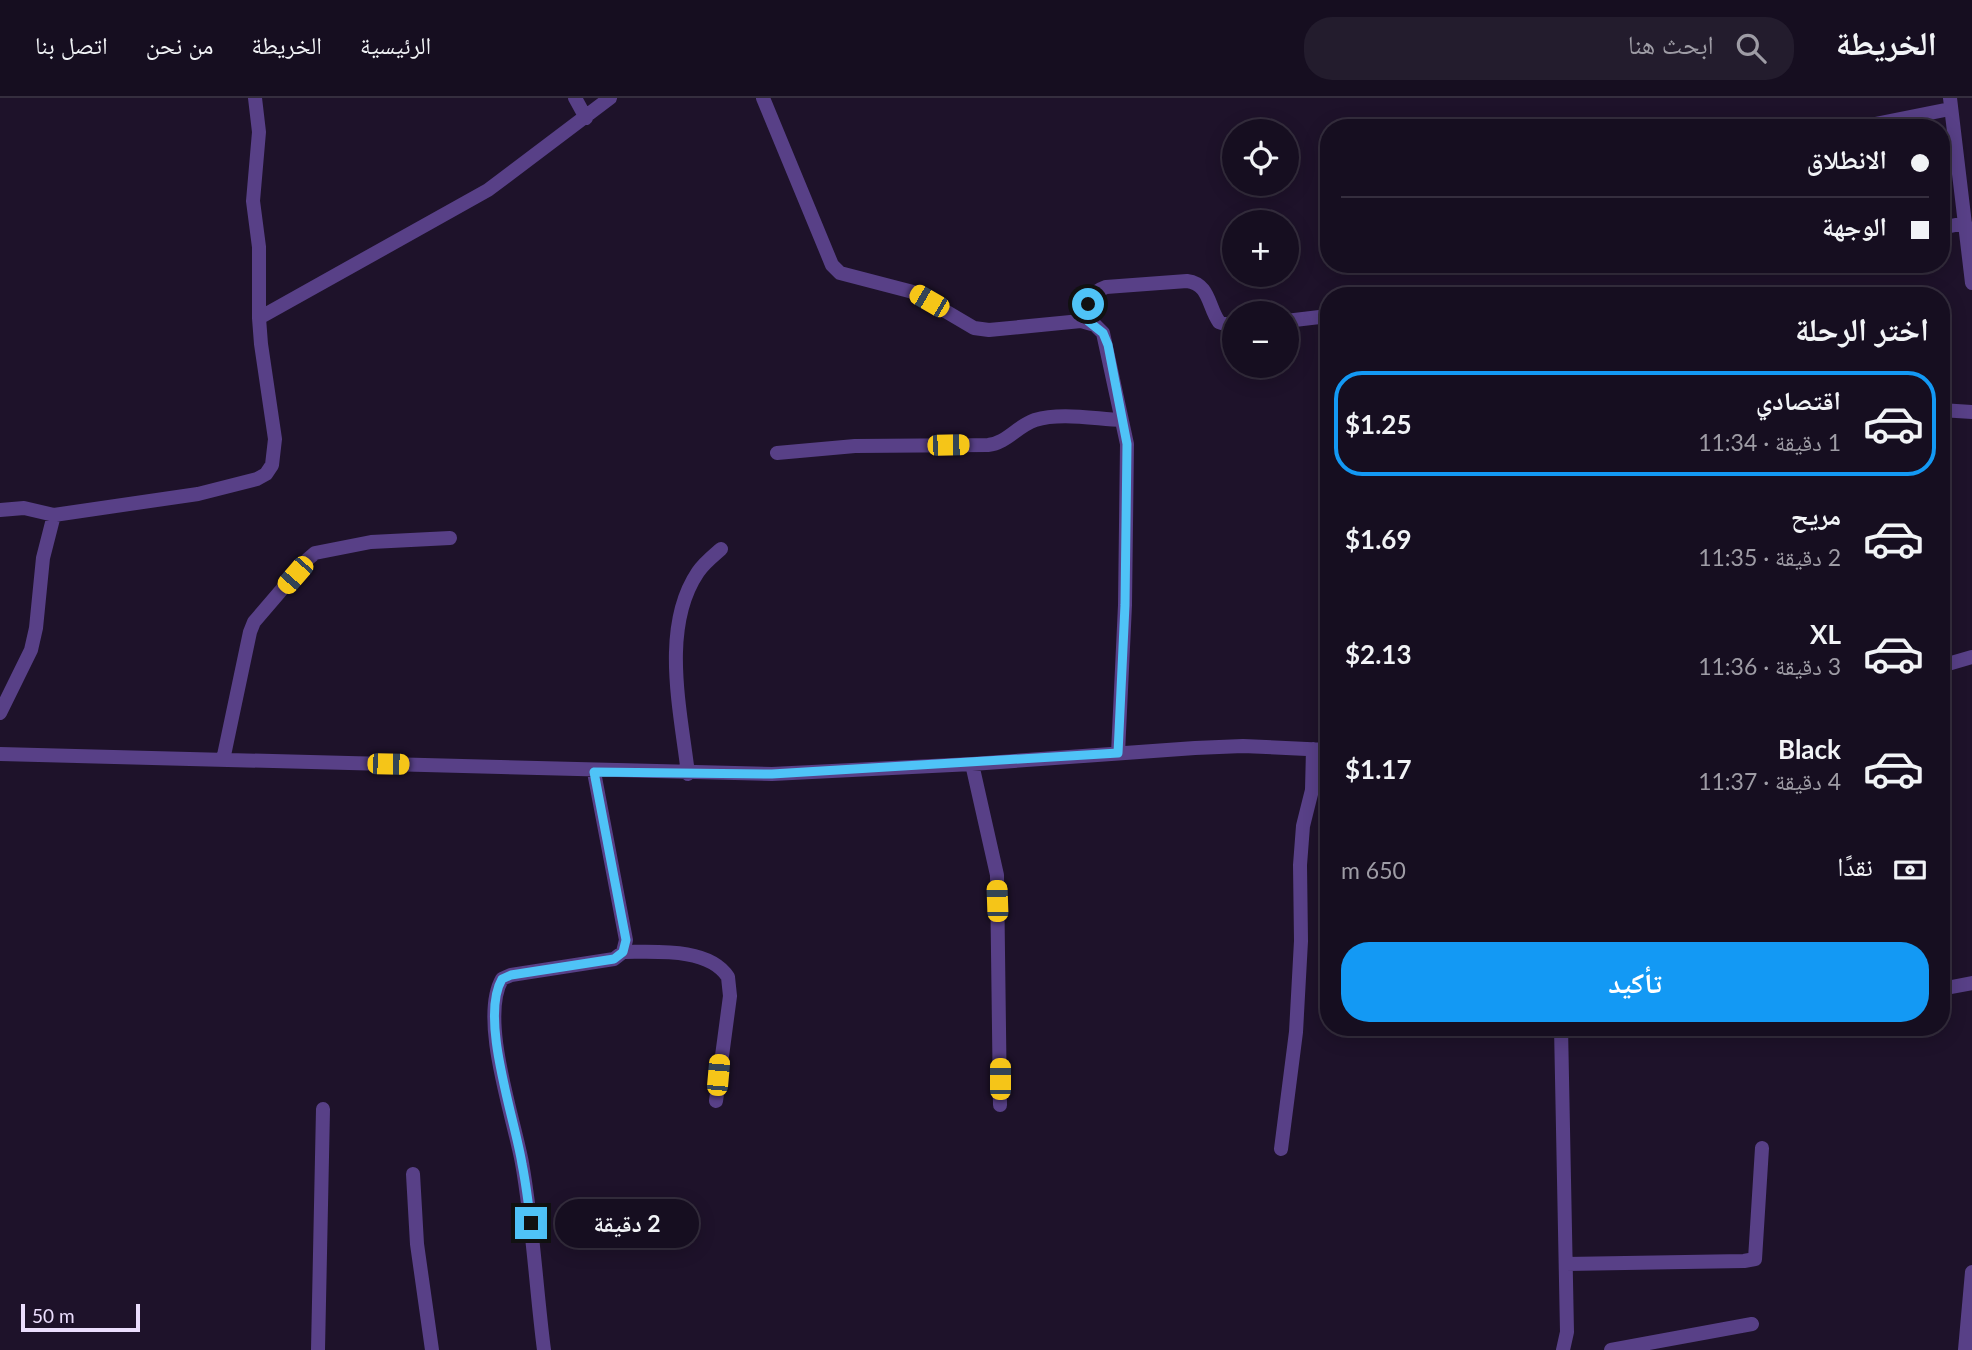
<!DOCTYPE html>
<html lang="ar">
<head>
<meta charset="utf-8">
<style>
  body { margin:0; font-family:Lato,"Noto Naskh Arabic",sans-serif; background:#231c2d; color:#f1f3f6; direction:rtl; height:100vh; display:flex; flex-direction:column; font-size:26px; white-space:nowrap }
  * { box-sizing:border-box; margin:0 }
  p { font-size:23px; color:#9e9ca5 }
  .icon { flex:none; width:38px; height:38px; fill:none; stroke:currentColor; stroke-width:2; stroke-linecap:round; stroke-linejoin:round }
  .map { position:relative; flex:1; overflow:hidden; direction:ltr }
  .details { position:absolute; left:1320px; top:189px; width:630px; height:749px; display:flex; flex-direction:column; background:#160e20; border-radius:28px; box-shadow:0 4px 18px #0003,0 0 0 2px #352e3e; direction:rtl }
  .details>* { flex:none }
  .hud { position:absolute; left:1320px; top:21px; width:630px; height:154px; border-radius:28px; box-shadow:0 4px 18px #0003,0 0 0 2px #352e3e; direction:rtl; display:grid; align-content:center; height:154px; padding:0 21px; background:#160e20 }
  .buttons { position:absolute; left:1222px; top:21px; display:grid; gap:14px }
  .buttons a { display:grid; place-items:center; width:77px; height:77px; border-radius:50%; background:#160e20; box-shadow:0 4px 18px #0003,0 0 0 2px #352e3e; font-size:35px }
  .scale { position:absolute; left:21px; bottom:18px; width:119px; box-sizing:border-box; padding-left:7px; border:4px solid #ebddfd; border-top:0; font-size:19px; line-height:24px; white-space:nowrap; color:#ebddfd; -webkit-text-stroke:5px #1e122a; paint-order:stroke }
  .end { position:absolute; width:32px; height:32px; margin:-16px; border:9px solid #4fc3f7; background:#111; box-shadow:0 0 0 4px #111 }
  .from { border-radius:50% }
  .bubble { position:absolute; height:49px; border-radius:24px; background:#160e20; box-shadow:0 4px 18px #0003,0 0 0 2px #352e3e; font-size:23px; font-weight:700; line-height:49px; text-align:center; direction:rtl }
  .car { position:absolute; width:21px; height:42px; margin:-21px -10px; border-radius:9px; box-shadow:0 0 5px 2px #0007; background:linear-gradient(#f5c518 24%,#345 0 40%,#f5c518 0 76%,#345 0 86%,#f5c518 0) }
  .hud b { display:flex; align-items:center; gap:24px; height:66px; font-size:26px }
  .hud b+b { border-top:2px solid #352e3e }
  .hud i { width:18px; height:18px; background:#f1f3f6 }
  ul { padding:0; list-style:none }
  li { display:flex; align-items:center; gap:21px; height:105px; margin:0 14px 10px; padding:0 7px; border:4px solid transparent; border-radius:28px }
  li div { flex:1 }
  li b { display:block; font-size:26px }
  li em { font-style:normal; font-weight:700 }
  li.selected { border-color:#1399f4 }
  li>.icon { width:63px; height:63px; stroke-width:1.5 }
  h2 { padding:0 21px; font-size:32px; line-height:84px }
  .pay { display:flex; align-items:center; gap:18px; height:77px; padding:0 21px; font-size:26px }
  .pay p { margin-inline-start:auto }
  .button { display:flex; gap:14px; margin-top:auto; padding:14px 21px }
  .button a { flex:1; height:80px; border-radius:28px; background:#1399f4; color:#fff; font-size:28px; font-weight:700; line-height:80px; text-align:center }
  header { display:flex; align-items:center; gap:42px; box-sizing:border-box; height:98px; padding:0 35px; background:#160e20; border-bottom:2px solid #352e3e }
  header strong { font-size:33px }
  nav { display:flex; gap:38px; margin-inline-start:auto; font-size:24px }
  .search { width:490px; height:63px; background:#231c2d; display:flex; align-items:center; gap:18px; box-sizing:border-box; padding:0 24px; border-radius:28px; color:#9e9ca5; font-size:26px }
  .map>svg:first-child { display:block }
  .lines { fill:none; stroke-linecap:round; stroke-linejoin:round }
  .street { stroke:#584087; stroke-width:14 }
  .route { stroke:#4fc3f7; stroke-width:9 }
</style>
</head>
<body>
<header>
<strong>الخريطة</strong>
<div class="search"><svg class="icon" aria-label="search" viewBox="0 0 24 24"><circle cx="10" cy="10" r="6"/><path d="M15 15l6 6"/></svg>ابحث هنا</div>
<nav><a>الرئيسية</a><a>الخريطة</a><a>من نحن</a><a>اتصل بنا</a></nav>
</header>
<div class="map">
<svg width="1972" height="1252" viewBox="0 0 1972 1252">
  <rect width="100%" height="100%" fill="#1e122a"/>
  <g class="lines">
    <path class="street" d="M255 0 259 34 253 103 259 149V220
      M575 0 586 20
      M763 0 832 167 840 175 913 194 974 230 989 232 1081 223 1095 227 1103 235 1127 346 1125 507 1118 655
      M1950 0 1972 185
      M1855 30 1950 11
      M1941 130 1965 125
      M1088 223C1088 206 1088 195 1106 189L1187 183C1210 186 1208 209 1219 224L1234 229
      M1286 223 1328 218
      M1941 312 1972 314
      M777 355 855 348 988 347C1007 345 1017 328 1035 322 1061 314 1095 321 1122 322
      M0 412 24 410 54 417
      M1941 568 1972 559
      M0 615 31 552 36 530 43 460 54 417 198 396 257 381 266 376 272 367 275 341 261 246 259 220 488 92 610 0
      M0 656 772 676 972 666 1195 650 1243 648 1328 652
      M223 662 250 534 254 524 308 461 315 455 371 444 450 440
      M972 666 997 777 1000 1007
      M688 676C681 614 660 530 698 474 704 465 713 458 721 451
      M623 854C654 854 709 849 728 879L730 898 716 1003
      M1941 891 1972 885
      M1561 929 1567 1234 1563 1252
      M1281 1051 1296 934 1301 843 1300 767 1303 728 1312 692 1313 651
      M413 1076 417 1146 432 1252
      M1566 1166 1744 1163 1755 1161 1762 1050
      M318 1252 323 1011
      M544 1252C536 1190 533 1127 522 1065 514 1020 479 921 502 881L511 877 614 861 623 854 626 842 594 674
      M1611 1252 1752 1226
      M1965 1252 1972 1174"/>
  </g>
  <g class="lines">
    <path class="route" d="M531 1125C528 1105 526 1085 522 1066 515 1021 479 920 502 881L511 877 614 861 623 854 626 842 594 674 772 676 1118 655 1125 507 1127 346 1108 247 1103 235 1088 223V206"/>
  </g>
</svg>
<div class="buttons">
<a><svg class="icon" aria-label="locate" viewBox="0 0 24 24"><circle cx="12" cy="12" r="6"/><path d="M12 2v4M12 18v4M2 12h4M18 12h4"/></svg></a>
<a>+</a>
<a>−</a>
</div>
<div class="scale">50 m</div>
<i class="end from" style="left:1088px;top:206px"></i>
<i class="end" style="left:531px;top:1125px"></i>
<div class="bubble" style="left:555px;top:1101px;width:144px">2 دقيقة</div>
<i class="car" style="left:929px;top:203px;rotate:300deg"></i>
<i class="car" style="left:948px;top:347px;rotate:89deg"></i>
<i class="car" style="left:295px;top:477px;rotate:221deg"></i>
<i class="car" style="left:388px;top:666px;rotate:91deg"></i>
<i class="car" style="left:997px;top:803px;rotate:358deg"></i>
<i class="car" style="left:718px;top:977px;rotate:5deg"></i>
<i class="car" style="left:1000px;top:981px;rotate:0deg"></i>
<div class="hud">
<b><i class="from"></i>الانطلاق</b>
<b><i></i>الوجهة</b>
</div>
<section class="details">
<h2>اختر الرحلة</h2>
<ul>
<li class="selected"><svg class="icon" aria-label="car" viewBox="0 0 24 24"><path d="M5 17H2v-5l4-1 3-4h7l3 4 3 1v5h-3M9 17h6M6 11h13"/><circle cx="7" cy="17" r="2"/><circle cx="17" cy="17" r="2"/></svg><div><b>اقتصادي</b><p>1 دقيقة · 11:34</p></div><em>$1.25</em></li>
<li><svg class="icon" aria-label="car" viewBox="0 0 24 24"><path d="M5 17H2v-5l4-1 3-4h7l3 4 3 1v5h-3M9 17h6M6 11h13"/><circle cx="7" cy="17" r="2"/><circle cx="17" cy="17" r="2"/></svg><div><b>مريح</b><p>2 دقيقة · 11:35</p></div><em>$1.69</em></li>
<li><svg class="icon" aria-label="car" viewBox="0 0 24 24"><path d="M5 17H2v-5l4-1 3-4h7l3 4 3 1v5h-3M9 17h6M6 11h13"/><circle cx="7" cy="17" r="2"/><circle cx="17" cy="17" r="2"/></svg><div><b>XL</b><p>3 دقيقة · 11:36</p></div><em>$2.13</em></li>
<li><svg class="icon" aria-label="car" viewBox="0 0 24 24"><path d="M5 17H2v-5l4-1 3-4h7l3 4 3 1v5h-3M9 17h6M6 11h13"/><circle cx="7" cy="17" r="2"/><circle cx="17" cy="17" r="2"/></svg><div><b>Black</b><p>4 دقيقة · 11:37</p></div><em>$1.17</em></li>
</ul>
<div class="pay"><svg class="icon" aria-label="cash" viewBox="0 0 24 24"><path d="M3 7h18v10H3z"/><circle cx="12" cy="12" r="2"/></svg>نقدًا<p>650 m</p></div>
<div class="button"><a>تأكيد</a></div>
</section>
</div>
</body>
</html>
